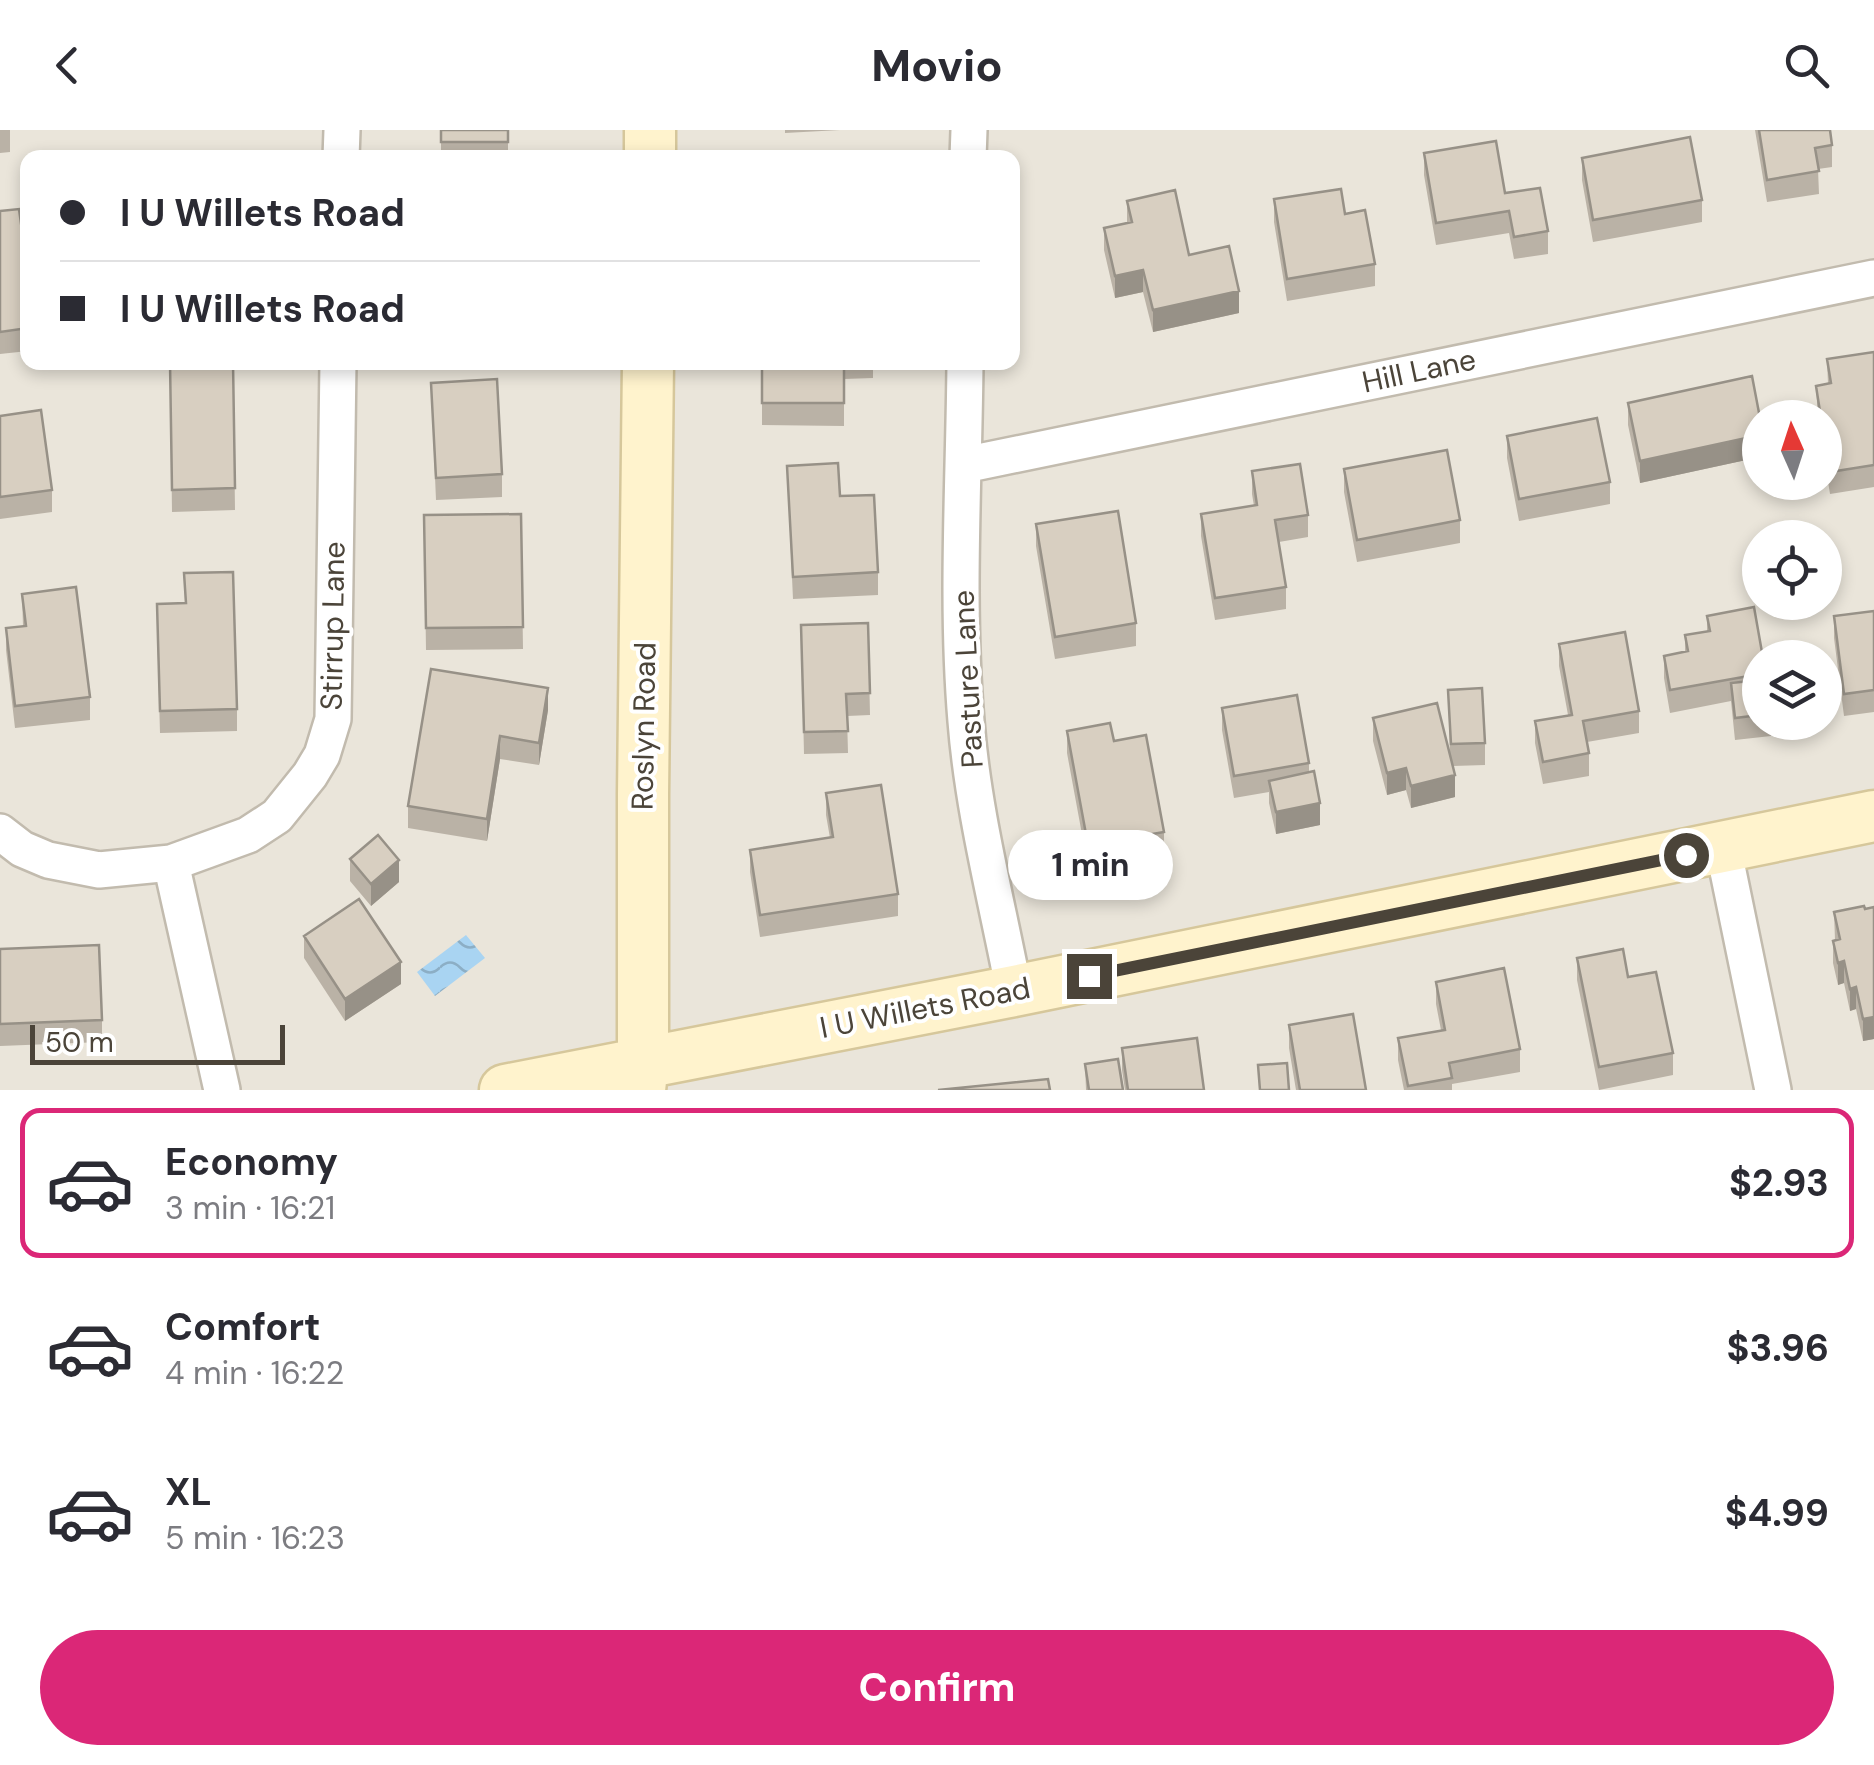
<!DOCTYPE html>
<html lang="en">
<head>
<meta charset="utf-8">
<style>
  body { margin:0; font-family:"DM Sans",sans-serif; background:#f7f7f7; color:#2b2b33; height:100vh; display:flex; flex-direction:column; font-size:38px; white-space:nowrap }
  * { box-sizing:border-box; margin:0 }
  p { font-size:32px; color:#7c7c81 }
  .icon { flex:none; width:55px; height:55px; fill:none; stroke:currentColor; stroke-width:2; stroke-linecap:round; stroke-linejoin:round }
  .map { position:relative; height:960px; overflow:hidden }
  .sheet { display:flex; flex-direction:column; background:#fff; flex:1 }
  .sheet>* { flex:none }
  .banner { position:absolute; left:20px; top:20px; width:1000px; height:220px; border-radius:20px; box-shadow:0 5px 15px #0003; display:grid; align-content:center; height:220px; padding:0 40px; background:#fff }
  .needle { width:65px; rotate:357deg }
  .controls { position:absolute; left:1742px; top:270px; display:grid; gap:20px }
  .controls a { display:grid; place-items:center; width:100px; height:100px; border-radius:50%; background:#fff; box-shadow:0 5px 15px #0003; font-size:50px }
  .scale { position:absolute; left:30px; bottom:25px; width:255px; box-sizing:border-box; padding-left:10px; border:5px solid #4b4439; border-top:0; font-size:28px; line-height:35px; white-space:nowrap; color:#4b4439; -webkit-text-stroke:8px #fff; paint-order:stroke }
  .end { position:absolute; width:45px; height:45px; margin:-22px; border:12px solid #4b4439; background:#fff; box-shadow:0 0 0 5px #fff }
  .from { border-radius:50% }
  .bubble { position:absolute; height:70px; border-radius:35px; background:#fff; box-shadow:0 5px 15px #0003; font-size:32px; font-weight:700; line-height:70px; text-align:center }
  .banner b { display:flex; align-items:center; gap:35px; height:95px; font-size:38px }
  .banner b+b { border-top:2px solid #e1e1e2 }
  .banner i { width:25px; height:25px; background:#2b2b33 }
  ul { padding:18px 0 0; list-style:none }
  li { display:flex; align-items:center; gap:30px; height:150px; margin:0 20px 15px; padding:0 20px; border:5px solid transparent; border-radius:20px }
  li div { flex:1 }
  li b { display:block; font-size:38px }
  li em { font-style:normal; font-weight:700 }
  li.on { border-color:#db2777 }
  li>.icon { width:90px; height:90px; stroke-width:1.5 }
  .button { display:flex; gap:20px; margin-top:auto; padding:20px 40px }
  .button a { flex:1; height:115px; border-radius:60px; background:#db2777; color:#fff; font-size:40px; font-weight:700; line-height:115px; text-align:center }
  header { display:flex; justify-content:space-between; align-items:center; height:130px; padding:0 40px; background:#fff; font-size:45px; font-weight:700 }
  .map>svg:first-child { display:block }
  .residential { fill:#eae5da; fill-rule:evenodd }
  .water { fill:url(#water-waves) }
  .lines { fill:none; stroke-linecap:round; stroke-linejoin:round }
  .street-casing { stroke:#c2bbae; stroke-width:40 }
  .secondary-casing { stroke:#d6c79b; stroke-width:55 }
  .street { stroke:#fff; stroke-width:35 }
  .secondary { stroke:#fff3cd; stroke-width:50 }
  .wall { fill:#bab2a6 }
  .shaded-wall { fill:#979187 }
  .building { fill:#d8cfc1; stroke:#979187; stroke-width:2.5 }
  .route { stroke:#4b4439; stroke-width:12 }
  .labels { text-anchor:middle; stroke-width:8; stroke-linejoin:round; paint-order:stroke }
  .street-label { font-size:30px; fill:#4b4439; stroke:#fff }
</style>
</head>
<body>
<header><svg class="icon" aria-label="back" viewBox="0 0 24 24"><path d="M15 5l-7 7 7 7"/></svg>Movio<svg class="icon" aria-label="search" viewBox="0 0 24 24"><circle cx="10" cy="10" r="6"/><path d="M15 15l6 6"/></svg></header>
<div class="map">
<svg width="1874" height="960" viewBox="0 0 1874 960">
  <defs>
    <pattern id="water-waves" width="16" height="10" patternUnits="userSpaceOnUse" patternTransform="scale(2.5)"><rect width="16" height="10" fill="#a9d4f2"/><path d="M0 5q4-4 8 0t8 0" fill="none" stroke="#8caec5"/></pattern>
  </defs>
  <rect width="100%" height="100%" fill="#f6f3ec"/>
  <path class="residential" d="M0 0H1874V960H0ZM28 28H1012V232H28ZM1760 288H1825V352H1760ZM1760 408H1825V472H1760ZM1760 528H1825V592H1760Z"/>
  <path class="water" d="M466 805 485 828 435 866 417 842Z"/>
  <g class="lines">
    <defs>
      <path id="street" d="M341 28 342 0
        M968 28 969 0
        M965 232C964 352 956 472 966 591 973 682 997 772 1014 861
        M964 335 1874 148
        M0 702 22 719 48 730 99 740 171 733 248 705 277 686 310 645 322 625 333 589 338 232
        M1723 717 1773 960
        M171 733 222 960"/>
      <path id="secondary" d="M650 28V0
        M505 960 1014 861 1874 686
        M640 960 643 932V665L648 232"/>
    </defs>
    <use href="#street" class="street-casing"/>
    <use href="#secondary" class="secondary-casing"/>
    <use href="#street" class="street"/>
    <use href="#secondary" class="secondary"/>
  </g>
  <path class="wall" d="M0 0H10V22L0 23Z
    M441 0H508V28H441Z
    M785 0H840L785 3Z
    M1755 0H1830L1832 15V37L1818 39 1819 64 1767 72Z
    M1424 23 1505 63 1548 101V124L1514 129 1509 103 1436 115 1424 45Z
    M1582 28 1702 70V92L1593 112 1582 50Z
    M1274 69 1345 84 1375 134V156L1287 171 1274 92Z
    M1127 71 1189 125 1239 183 1153 202 1143 162 1115 168 1104 120V98L1127 93Z
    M0 81 28 144V221L0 224Z
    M1874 222V357L1830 364 1825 333V288H1818L1816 256 1828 254 1827 229Z
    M170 232H233L235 380 172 382Z
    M762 232H873V248L844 249V296L762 295Z
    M431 253 502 344V367L436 370Z
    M1628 273 1760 288V327L1640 353 1628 295Z
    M0 286 52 360V382L0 389Z
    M1507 306 1610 352V374L1519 391 1507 328Z
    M787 336 840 366 878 442V465L793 469Z
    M1344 339 1460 390V413L1357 432 1344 362Z
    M1252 341 1308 385V407L1279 412 1286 457V479L1215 490 1201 406V384L1254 376 1252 364Z
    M521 384 523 519 426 520 424 385Z
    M1036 394 1136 493V516L1055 529 1036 416Z
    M184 443 237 579V601L160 603 157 496 185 473Z
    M22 464 90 567V590L15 598 6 520V498L23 496Z
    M1874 481V582L1844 586 1834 508V486Z
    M1707 486 1760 528V592H1771V606L1735 610 1731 571 1670 583 1664 548V526L1685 522V505L1707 502Z
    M868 493 870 585 847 586 848 623 804 624 801 495Z
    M1559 514 1639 581V603L1587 612 1589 623V646L1543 654 1535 613V591L1568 585 1559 536Z
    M431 539 548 580 539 635 500 629 487 711 408 698V676Z
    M1448 560 1485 613V635L1453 636 1455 667 1411 678 1406 660 1387 665 1373 611V588L1450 626Z
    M1222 578 1309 633V642L1320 695 1276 704 1269 673V662L1234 668 1222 600Z
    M1067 601 1114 611 1164 702V724L1088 737 1067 623Z
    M826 663 898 764V786L760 807 750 742V720L830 708 826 685Z
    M350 729 399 752 371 776 350 751Z
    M1874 777V909L1863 911 1856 879 1850 881 1844 853 1838 855 1833 833V811L1835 810 1834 782Z
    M304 806 401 854 345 891 304 828Z
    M0 819 102 890V912L0 916Z
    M1577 828 1628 847 1673 923V945L1599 960 1577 850Z
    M1436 852 1520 919V942L1452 954V960H1404L1398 930V908L1441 900 1436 874Z
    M1289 895 1366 960H1296L1289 918Z
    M1122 918 1204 960H1125L1122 940Z
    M1085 934 1123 960H1086Z"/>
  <path class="shaded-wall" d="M1143 140V162L1115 168V146Z
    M1239 161V183L1153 202V180Z
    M1760 305V327L1640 353V331Z
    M548 558V580L539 635V613Z
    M500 606V629L487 711V689Z
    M1406 638V660L1387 665V643Z
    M1455 645V667L1411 678V656Z
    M1320 673V695L1276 704V682Z
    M399 730V752L371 776V754Z
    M1844 831V853L1838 855V833Z
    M401 832V854L345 891V869Z
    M1856 857V879L1850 881V859Z
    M1874 887V909L1863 911V889Z"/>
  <path class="building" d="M441 0H508V12H441Z
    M1759 0H1830L1832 15 1815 18 1819 41 1767 50Z
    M1690 7 1702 70 1593 90 1582 28Z
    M1496 11 1505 63 1540 58 1548 101 1514 107 1509 81 1436 93 1424 23Z
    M1341 59 1345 84 1365 80 1375 134 1287 149 1274 69Z
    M1175 60 1189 125 1229 116 1239 161 1153 180 1143 140 1115 146 1104 98 1132 92 1127 71Z
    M19 79 28 144V198L0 202V81Z
    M1874 222V335L1830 342 1825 310V288H1821L1816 256 1831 253 1827 229Z
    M170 232H233L235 358 172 360Z
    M762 232H844V273H762Z
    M1752 246 1760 288V305L1640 331 1628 273Z
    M497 249 502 344 436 348 431 253Z
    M41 280 52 360 0 367V286Z
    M1597 288 1610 352 1519 369 1507 306Z
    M1447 320 1460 390 1357 410 1344 339Z
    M838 333 840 366 874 365 878 442 793 447 787 336Z
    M1300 334 1308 385 1275 390 1286 457 1215 468 1201 384 1257 375 1252 341Z
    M1118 381 1136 493 1055 507 1036 394Z
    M521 384 523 497 426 498 424 385Z
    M233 442 237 579 160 581 157 474 186 473 184 443Z
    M76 457 90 567 15 576 6 498 26 496 22 464Z
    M1754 477 1763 528H1760V544L1670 560 1664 526 1688 521 1685 505 1710 501 1707 486Z
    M1874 481V560L1844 564 1834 486Z
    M868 493 870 563 846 564 848 601 804 602 801 495Z
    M1625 502 1639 581 1583 591 1589 623 1543 632 1535 591 1572 585 1559 514Z
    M431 539 548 558 539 613 500 606 487 689 408 676Z
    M1760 550V585L1735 588 1731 553Z
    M1482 558 1485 613 1451 614 1448 560Z
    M1297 565 1309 633 1234 646 1222 578Z
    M1437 573 1455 645 1411 656 1406 638 1387 643 1373 588Z
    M1110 593 1114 611 1146 605 1164 702 1088 715 1067 601Z
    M1314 641 1320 673 1276 682 1269 651Z
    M881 655 898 764 760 785 750 720 833 707 826 663Z
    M378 705 399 730 371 754 350 729Z
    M359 769 401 832 345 869 304 806Z
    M1864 776 1865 779 1874 777V887L1863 889 1856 857 1850 859 1844 831 1838 833 1833 811 1840 809 1834 782Z
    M99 815 102 890 0 894V819Z
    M1623 819 1628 847 1656 842 1673 923 1599 937 1577 828Z
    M1504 838 1520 919 1449 933 1452 948 1408 956 1398 908 1445 900 1436 852Z
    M1353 884 1366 960H1300L1289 895Z
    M1197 908 1204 960H1128L1122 918Z
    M1118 929 1123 960H1089L1085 934Z
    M1287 933 1289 960H1260L1258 935Z
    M1048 949 1050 960H938Z"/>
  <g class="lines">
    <path class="route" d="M1089 846 1686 725"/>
  </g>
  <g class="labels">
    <g class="street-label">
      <text transform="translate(1419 241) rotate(-12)" y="10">Hill Lane</text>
      <text transform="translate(333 496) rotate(-89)" y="10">Stirrup Lane</text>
      <text transform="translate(968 549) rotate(-93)" y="10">Pasture Lane</text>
      <text transform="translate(644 596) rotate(-89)" y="10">Roslyn Road</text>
      <text transform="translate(925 878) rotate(-11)" y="10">I U Willets Road</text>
    </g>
  </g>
</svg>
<div class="controls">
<a><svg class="needle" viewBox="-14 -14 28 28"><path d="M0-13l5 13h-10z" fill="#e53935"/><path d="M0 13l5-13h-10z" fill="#7c7c81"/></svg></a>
<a><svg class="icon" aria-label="locate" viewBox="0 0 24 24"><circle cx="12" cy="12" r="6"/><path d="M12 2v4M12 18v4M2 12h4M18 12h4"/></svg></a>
<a><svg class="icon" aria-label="layers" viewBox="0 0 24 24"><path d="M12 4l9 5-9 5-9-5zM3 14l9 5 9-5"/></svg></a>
</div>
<div class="scale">50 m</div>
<i class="end from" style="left:1686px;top:725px"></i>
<i class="end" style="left:1089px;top:846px"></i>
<div class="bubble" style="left:1008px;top:700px;width:165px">1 min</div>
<div class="banner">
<b><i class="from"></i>I U Willets Road</b>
<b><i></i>I U Willets Road</b>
</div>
</div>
<section class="sheet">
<ul>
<li class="on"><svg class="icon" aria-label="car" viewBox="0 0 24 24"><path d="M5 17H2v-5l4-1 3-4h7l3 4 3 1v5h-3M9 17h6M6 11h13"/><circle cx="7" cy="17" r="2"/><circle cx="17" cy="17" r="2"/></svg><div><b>Economy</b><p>3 min · 16:21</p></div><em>$2.93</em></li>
<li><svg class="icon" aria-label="car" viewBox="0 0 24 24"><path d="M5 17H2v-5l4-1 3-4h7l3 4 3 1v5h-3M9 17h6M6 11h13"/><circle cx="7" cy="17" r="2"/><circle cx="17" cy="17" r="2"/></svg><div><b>Comfort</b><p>4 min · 16:22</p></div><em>$3.96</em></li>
<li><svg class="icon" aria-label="car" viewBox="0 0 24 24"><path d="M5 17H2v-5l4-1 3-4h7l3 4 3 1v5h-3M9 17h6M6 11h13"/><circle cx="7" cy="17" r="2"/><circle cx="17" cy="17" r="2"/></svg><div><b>XL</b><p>5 min · 16:23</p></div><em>$4.99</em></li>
</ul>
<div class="button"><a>Confirm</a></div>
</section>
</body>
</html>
